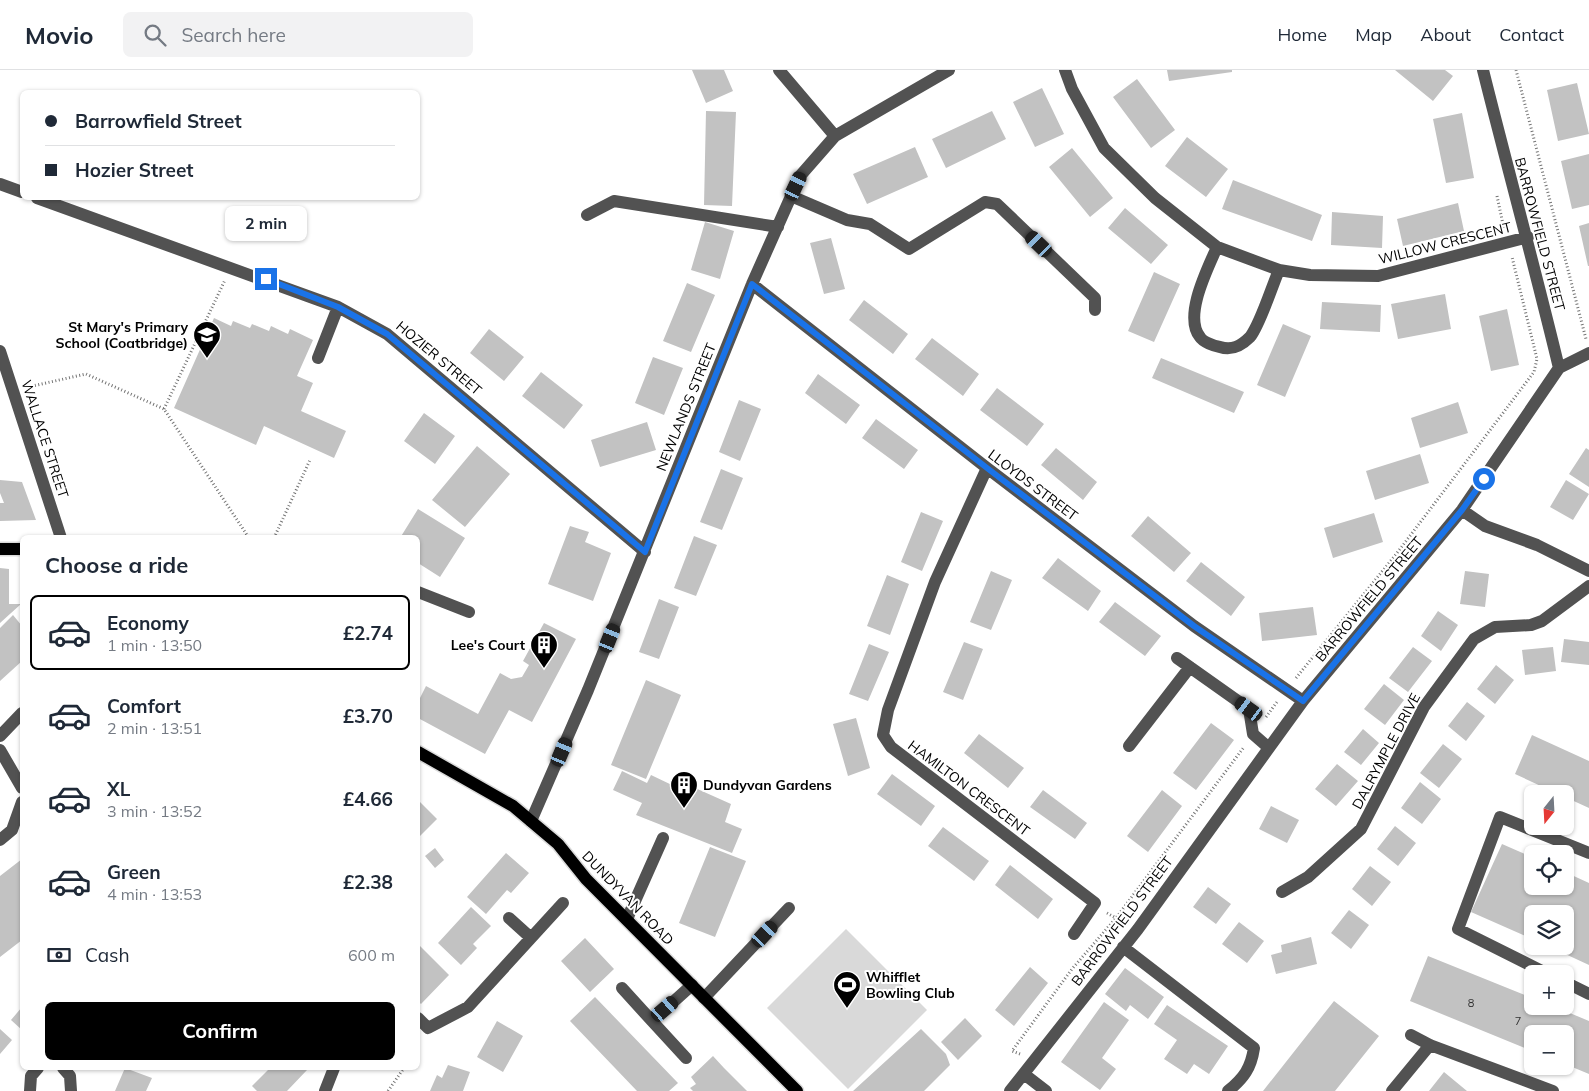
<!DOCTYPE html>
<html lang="en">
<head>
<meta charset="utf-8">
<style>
  body { margin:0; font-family:Mulish,sans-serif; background:#f2f2f3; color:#1f2937; height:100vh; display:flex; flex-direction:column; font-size:19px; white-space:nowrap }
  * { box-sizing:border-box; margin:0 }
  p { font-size:16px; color:#747a83 }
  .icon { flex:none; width:28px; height:28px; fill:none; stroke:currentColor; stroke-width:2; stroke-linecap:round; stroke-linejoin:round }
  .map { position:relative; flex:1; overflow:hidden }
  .panel { position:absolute; left:20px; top:465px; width:400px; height:535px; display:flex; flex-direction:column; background:#fff; border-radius:8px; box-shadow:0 1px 4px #0004 }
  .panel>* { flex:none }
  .hud { position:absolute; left:20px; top:20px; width:400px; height:110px; border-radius:8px; box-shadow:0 1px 4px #0004; display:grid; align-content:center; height:110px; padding:0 25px; background:#fff }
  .needle { width:32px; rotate:198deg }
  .buttons { position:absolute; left:1524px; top:715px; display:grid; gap:10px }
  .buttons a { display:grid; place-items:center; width:50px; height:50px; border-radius:8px; background:#fff; box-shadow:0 1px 4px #0004; font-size:25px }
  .end { position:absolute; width:22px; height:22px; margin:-11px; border:6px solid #1a73e8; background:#fff; box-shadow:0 0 0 2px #fff }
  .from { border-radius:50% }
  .bubble { position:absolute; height:35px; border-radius:8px; background:#fff; box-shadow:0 1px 4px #0004; font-size:16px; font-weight:700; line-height:35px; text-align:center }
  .car { position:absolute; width:15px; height:30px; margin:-15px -8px; border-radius:6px; box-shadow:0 0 4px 1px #0007; background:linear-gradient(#222 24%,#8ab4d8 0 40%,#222 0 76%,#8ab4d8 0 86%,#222 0) }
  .hud b { display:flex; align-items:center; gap:18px; height:48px; font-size:19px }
  .hud b+b { border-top:1px solid #e0e1e3 }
  .hud i { width:12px; height:12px; background:#1f2937 }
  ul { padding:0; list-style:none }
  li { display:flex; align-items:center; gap:15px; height:75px; margin:0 10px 8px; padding:0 15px; border:2px solid transparent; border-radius:8px }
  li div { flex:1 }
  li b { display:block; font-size:19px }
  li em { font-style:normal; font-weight:700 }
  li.selected { border-color:#000 }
  li>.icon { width:45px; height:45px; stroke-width:1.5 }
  h2 { padding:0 25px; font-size:22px; line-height:60px }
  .pay { display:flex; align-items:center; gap:12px; height:55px; padding:0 25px; font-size:19px }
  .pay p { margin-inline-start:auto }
  .button { display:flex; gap:10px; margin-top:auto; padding:10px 25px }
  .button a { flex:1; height:58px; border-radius:8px; background:#000; color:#fff; font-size:20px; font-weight:700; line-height:58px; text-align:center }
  header { display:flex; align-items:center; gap:30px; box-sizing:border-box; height:70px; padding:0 25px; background:#fff; border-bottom:1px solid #e0e1e3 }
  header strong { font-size:24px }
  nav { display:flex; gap:28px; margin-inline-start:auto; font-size:18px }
  .search { width:350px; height:45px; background:#f2f2f3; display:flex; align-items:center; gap:12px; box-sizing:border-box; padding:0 18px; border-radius:8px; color:#747a83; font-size:19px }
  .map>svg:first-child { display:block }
  .green { fill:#d9d9d9 }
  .building { fill:#c2c2c2 }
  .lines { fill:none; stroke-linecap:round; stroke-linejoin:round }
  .major-casing { stroke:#dbdbdb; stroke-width:15 }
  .path { stroke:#747474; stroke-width:3; stroke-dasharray:1 2.5; stroke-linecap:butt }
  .minor { stroke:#525252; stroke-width:12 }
  .major { stroke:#000; stroke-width:12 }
  .route { stroke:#1a73e8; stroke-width:6 }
  .labels { text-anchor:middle; stroke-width:4; stroke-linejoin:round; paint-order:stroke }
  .number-label { font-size:11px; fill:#303030 }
  .street-label { font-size:14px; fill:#000; stroke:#fff }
  .poi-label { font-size:14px; font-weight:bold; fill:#000; stroke:#fff; text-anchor:end }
</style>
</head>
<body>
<header>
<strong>Movio</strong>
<div class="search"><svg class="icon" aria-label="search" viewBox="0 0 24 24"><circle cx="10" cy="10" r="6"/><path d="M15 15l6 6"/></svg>Search here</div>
<nav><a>Home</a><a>Map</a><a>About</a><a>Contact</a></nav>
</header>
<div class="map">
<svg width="1589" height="1021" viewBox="0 0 1589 1021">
  <rect width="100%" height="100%" fill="#fff"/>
  <path class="green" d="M846 859 927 940 848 1019 767 938Z"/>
  <path class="building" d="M692 0H724L733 21 706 33Z
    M1167 0H1232V2L1169 11Z
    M1395 0H1445L1453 6 1433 31Z
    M1137 9 1175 60 1151 78 1113 27Z
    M1577 13 1589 64 1558 71 1547 20Z
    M1042 18 1064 64 1035 77 1013 32Z
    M706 41 736 42 732 136 704 135Z
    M992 41 1006 69 946 98 932 69Z
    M1462 43 1474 108 1446 113 1433 49Z
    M1187 67 1228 99 1206 127 1165 96Z
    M915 77 928 107 867 134 853 104Z
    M1072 78 1113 128 1090 147 1049 97Z
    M1589 84V135L1572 139 1561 91Z
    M1233 110 1322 145 1312 171 1222 139Z
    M1458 133 1464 161 1403 176 1397 149Z
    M1125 138 1168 175 1151 194 1108 158Z
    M1332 142 1383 146 1382 178 1331 175Z
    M705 152 734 161 720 209 691 200Z
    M1589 153V196H1588L1579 156Z
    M831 168 845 219 824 224 810 173Z
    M1154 202 1180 214 1154 272 1128 261Z
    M687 213 715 225 691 282 663 271Z
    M1445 224 1451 259 1398 269 1391 234Z
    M864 230 908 264 893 284 849 250Z
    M1322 232 1381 235 1380 262 1320 259Z
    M1507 239 1519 295 1491 301 1479 246Z
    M214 248 231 256 233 251 250 258 252 254 269 261 271 256 288 264 290 259 313 270 297 306 313 313 301 341 346 361 334 388 264 356 256 375 174 338Z
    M1283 254 1311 266 1285 327 1257 315Z
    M489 259 524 287 504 311 470 283Z
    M932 268 979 304 963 326 915 289Z
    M653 287 683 298 664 345 635 333Z
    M1161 288 1244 322 1234 343 1152 308Z
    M541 302 583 335 564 359 522 326Z
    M818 304 860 335 846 354 805 323Z
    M997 318 1044 354 1027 376 980 340Z
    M739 330 761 339 740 391 719 382Z
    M1458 332 1468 363 1420 378 1411 348Z
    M424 343 455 366 435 394 404 371Z
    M876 349 918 380 904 399 862 368Z
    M647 352 656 380 600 397 591 370Z
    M477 376 510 404 465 457 432 430Z
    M1056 378 1097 412 1083 430 1041 395Z
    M1586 378 1589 380V417L1569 404Z
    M1420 384 1429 413 1375 430 1366 401Z
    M721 399 743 408 722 460 700 452Z
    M0 410 22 412 36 450 0 451V433H4L0 423Z
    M1566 410 1589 424 1573 450 1550 437Z
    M418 439 465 468 440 507 418 493V468H400Z
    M921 442 943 451 922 501 901 492Z
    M1374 443 1383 472 1333 488 1324 458Z
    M1148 446 1191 483 1174 502 1131 466Z
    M570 456 589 462 585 472 611 483 593 531 548 514Z
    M694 466 717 475 696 526 674 518Z
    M1058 488 1101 521 1088 541 1042 508Z
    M1201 492 1245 527 1231 546 1186 511Z
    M0 498 9 499V534H21L0 553Z
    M991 501 1012 510 991 560 970 552Z
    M1465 501 1489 504 1485 537 1460 534Z
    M887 505 909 514 890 565 867 556Z
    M659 529 679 537 659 589 639 582Z
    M1115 532 1161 566 1145 586 1099 552Z
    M1313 537 1317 565 1262 571 1259 543Z
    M1438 541 1458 555 1441 581 1421 566Z
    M13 545 22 556V591L0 611V558Z
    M544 553 576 569 532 652 509 640 485 684 418 648V632L426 616 478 644 500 603 511 609 522 607 529 595 523 591Z
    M1564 569 1589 572V595L1561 592Z
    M964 572 983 579 963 630 943 622Z
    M869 574 889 582 868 631 849 624Z
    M1413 577 1432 591 1408 622 1389 608Z
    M1553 577 1556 601 1525 605 1522 580Z
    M1496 595 1514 610 1495 634 1477 619Z
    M646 610 681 625 646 709 611 695Z
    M1384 614 1404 630 1385 655 1364 639Z
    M1467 632 1485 646 1466 671 1448 656Z
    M856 648 870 698 848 706 833 654Z
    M1211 653 1234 670 1196 720 1173 703Z
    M1363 659 1379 673 1361 695 1344 682Z
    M979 664 1024 698 1008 718 964 683Z
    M1532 665 1589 691V738L1565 727V724H1558L1515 704Z
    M1443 674 1462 689 1439 718 1420 703Z
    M1337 694 1358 711 1336 736 1315 719Z
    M622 701 647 713 651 705 674 716 675 709 731 734 725 752 742 759 732 783 636 745 642 733 613 720Z
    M892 704 935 736 921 756 877 724Z
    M1420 712 1441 729 1422 754 1401 738Z
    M1043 720 1087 753 1075 769 1030 737Z
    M1162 720 1182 736 1148 782 1127 766Z
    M418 730 437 749 418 768Z
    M1271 736 1299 750 1287 773 1259 759Z
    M1395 756 1416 773 1398 796 1377 779Z
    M943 757 989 791 974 811 928 776Z
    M1502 774 1532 787V816H1565V802L1589 813V895L1548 876H1565V844H1532V869L1471 842Z
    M710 777 746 791 715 867 679 853Z
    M435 778 444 790 435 798 425 786Z
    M506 783 529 803 511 823 507 820 486 844 467 827Z
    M22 789V870L0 887V806Z
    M1010 795 1053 829 1038 849 995 815Z
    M1370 796 1391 812 1372 836 1352 819Z
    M1208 817 1231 834 1216 854 1193 837Z
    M471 837 491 856 473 874 477 878 461 895 438 873Z
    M1349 840 1369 855 1351 879 1331 863Z
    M1239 852 1264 871 1247 893 1222 874Z
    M1311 867 1317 894 1276 904 1271 885 1282 882 1281 875Z
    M585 868 614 899 590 922 561 891Z
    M418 874 449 905 421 934 418 931Z
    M1428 886 1532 928V936H1553L1589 951V1004L1565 994V964H1532V981L1410 931Z
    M1030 897 1048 913 1014 956 995 940Z
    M1125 898 1164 927 1148 949 1130 935 1126 941 1105 924Z
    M595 927 678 1013 669 1021H637L570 951Z
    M1334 931 1379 966 1335 1021H1263Z
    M1104 932 1129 950 1102 988 1116 999 1100 1020 1061 992Z
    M1167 935 1228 976 1209 1004 1194 994 1187 1004 1164 989 1177 970 1154 954Z
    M22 937V960L11 950Z
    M965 948 982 966 958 990 941 972Z
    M497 951 523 966 503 1002 477 987Z
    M0 959 12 970 0 984Z
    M921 959 946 984 950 995 924 1021H853Z
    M713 986 724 998 747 1021H693L690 1018 696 1014 691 1007Z
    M448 995 470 1002 463 1021H430L437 1005 442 1008Z
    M125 998 152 1008 146 1021H115Z
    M270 998H304L307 1000 287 1021H257L252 1016Z
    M1444 1002 1467 1021H1429Z"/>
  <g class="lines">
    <defs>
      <path id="major" d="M0 479H22
        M418 682 513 736 558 774 586 809 797 1021"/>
    </defs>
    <use href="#major" class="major-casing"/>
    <path class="path" d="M1516 0 1586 269
      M1497 126 1504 159
      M28 317 86 304 164 339 249 468
      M164 339 225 210
      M274 468 310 390
      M1296 608 1397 483 1534 302 1537 289 1512 187
      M1266 647 1277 632
      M1107 843 1123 852
      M1020 984 1012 981 1072 899 1116 848 1244 677
      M418 986V987
      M388 1021 404 998"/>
    <path class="minor" d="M779 0 835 66
      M1065 0 1072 19 1104 78 1155 128 1217 177 1279 200 1310 205 1378 206 1528 167
      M0 114 22 122
      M791 126 847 150 870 154 909 179 985 132 997 134 1095 228V240
      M37 128 338 237 387 264 645 482
      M587 145 614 131 778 157
      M1217 177C1208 198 1183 246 1200 267 1203 272 1214 276 1220 277 1232 281 1241 276 1250 267 1260 255 1272 216 1279 200
      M752 214 987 398 1194 556 1303 631
      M0 281 61 468
      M318 288 338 237
      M1559 298 1589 283
      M987 398 935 512 888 640 883 665 891 677 1095 833 1074 864
      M1462 440 1485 456 1537 475 1589 501
      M418 522 469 542
      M1177 588 1249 639 1253 664 1269 678
      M0 666 22 643
      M1129 676 1190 597
      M0 680 22 718
      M531 751 588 620 752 214 800 106 835 66 949 0
      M0 770 12 760 22 732
      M1282 822 1308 807 1361 759 1424 637 1474 569 1495 557 1531 555 1542 551 1589 516
      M509 848 530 867
      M627 849 663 768
      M1123 877 1254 978C1251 998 1244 1008 1228 1021
      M1548 904 1458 859 1500 747 1589 783
      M1565 912 1589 924
      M622 918 652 951 692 915
      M704 928 789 838
      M418 948 428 958 468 937 563 833
      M652 951 686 988
      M1411 965 1430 975 1553 1021
      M63 998 70 1006 71 1021
      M1024 1004 1046 1021
      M30 1021 31 1006 38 998
      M325 1021 334 998
      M1010 1021 1138 859 1303 631 1462 440 1559 298C1535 198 1508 100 1483 0
      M1392 1021 1430 975"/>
    <use href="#major" class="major"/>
  </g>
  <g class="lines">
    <path class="route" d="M266 209 338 237 387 264 645 482 752 214 987 398 1194 556 1303 631 1462 440 1484 409"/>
  </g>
  <defs>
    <symbol id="school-pin" viewBox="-11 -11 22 30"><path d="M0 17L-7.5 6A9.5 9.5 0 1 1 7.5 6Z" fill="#000" stroke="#fff"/><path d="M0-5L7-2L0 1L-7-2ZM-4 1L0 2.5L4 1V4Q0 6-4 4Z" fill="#fff"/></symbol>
    <symbol id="building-pin" viewBox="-11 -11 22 30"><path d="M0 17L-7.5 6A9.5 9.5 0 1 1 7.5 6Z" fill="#000" stroke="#fff"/><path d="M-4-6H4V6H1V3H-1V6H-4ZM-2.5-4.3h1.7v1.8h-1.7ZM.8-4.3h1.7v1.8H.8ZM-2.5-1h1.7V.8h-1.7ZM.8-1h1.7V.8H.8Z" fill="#fff"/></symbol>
    <symbol id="stadium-pin" viewBox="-11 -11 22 30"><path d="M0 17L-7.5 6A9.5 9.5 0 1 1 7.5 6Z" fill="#000" stroke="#fff"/><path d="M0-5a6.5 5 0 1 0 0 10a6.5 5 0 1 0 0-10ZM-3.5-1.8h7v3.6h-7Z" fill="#fff"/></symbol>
  </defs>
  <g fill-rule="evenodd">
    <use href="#school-pin" x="191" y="249" width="32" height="43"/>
    <use href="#building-pin" x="528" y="559" width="32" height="43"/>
    <use href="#building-pin" x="668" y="699" width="32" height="43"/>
    <use href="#stadium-pin" x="831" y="899" width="32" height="43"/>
  </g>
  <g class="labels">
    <g class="number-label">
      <text x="1471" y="937">8</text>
      <text x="1518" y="955">7</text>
    </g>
    <g class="street-label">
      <text transform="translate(1540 164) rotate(75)" y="5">BARROWFIELD STREET</text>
      <text transform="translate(1445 173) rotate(-14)" y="5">WILLOW CRESCENT</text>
      <text transform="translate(439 288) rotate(40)" y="5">HOZIER STREET</text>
      <text transform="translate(686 337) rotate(-68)" y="5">NEWLANDS STREET</text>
      <text transform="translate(45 369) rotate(72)" y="5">WALLACE STREET</text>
      <text transform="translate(1033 415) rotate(37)" y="5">LLOYDS STREET</text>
      <text transform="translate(1369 529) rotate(-50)" y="5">BARROWFIELD STREET</text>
      <text transform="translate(1386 681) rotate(-62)" y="5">DALRYMPLE DRIVE</text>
      <text transform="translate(969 718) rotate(37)" y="5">HAMILTON CRESCENT</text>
      <text transform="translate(628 828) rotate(46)" y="5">DUNDYVAN ROAD</text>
      <text transform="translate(1122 851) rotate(-53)" y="5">BARROWFIELD STREET</text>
    </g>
    <g class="poi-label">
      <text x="188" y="262">St Mary's Primary<tspan x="188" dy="16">School (Coatbridge)</tspan></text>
      <text x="525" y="580">Lee's Court</text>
      <text x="703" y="720" text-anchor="start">Dundyvan Gardens</text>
      <text x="866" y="912" text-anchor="start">Whifflet<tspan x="866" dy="16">Bowling Club</tspan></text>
    </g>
  </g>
</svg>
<div class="buttons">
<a><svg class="needle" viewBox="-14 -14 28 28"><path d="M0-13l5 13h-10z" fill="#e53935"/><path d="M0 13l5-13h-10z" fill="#747a83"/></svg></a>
<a><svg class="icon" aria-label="locate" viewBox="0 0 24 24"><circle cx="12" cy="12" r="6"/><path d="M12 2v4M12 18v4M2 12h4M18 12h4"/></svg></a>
<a><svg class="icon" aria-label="layers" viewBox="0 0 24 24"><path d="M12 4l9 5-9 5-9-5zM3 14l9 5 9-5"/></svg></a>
<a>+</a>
<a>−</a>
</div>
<i class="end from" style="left:1484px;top:409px"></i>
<i class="end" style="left:266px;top:209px"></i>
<div class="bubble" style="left:225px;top:136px;width:82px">2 min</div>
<i class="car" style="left:796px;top:116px;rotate:25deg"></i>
<i class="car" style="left:1039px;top:174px;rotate:314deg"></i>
<i class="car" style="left:610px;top:568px;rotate:22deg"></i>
<i class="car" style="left:1249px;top:639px;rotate:306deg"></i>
<i class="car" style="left:562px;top:682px;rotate:23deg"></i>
<i class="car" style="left:765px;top:864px;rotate:43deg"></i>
<i class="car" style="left:665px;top:939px;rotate:49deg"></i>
<div class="hud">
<b><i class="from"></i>Barrowfield Street</b>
<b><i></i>Hozier Street</b>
</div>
<section class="panel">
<h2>Choose a ride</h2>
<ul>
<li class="selected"><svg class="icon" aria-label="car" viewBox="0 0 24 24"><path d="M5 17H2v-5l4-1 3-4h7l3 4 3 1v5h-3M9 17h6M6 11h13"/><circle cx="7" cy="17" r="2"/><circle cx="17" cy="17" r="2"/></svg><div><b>Economy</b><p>1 min · 13:50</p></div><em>£2.74</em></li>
<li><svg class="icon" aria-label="car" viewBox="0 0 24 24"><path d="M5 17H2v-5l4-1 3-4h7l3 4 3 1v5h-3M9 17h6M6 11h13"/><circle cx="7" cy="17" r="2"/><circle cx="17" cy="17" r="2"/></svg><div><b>Comfort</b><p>2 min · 13:51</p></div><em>£3.70</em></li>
<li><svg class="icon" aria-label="car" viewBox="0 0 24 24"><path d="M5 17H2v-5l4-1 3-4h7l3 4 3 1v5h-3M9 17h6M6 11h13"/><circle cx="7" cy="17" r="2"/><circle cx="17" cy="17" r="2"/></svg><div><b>XL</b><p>3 min · 13:52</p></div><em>£4.66</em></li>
<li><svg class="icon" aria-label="car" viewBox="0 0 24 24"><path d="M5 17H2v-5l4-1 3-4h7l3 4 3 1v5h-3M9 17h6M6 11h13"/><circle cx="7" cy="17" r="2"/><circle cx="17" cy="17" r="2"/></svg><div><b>Green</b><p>4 min · 13:53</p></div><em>£2.38</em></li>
</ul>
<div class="pay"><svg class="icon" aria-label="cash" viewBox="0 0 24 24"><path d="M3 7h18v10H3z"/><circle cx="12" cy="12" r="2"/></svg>Cash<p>600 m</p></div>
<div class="button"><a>Confirm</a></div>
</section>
</div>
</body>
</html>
